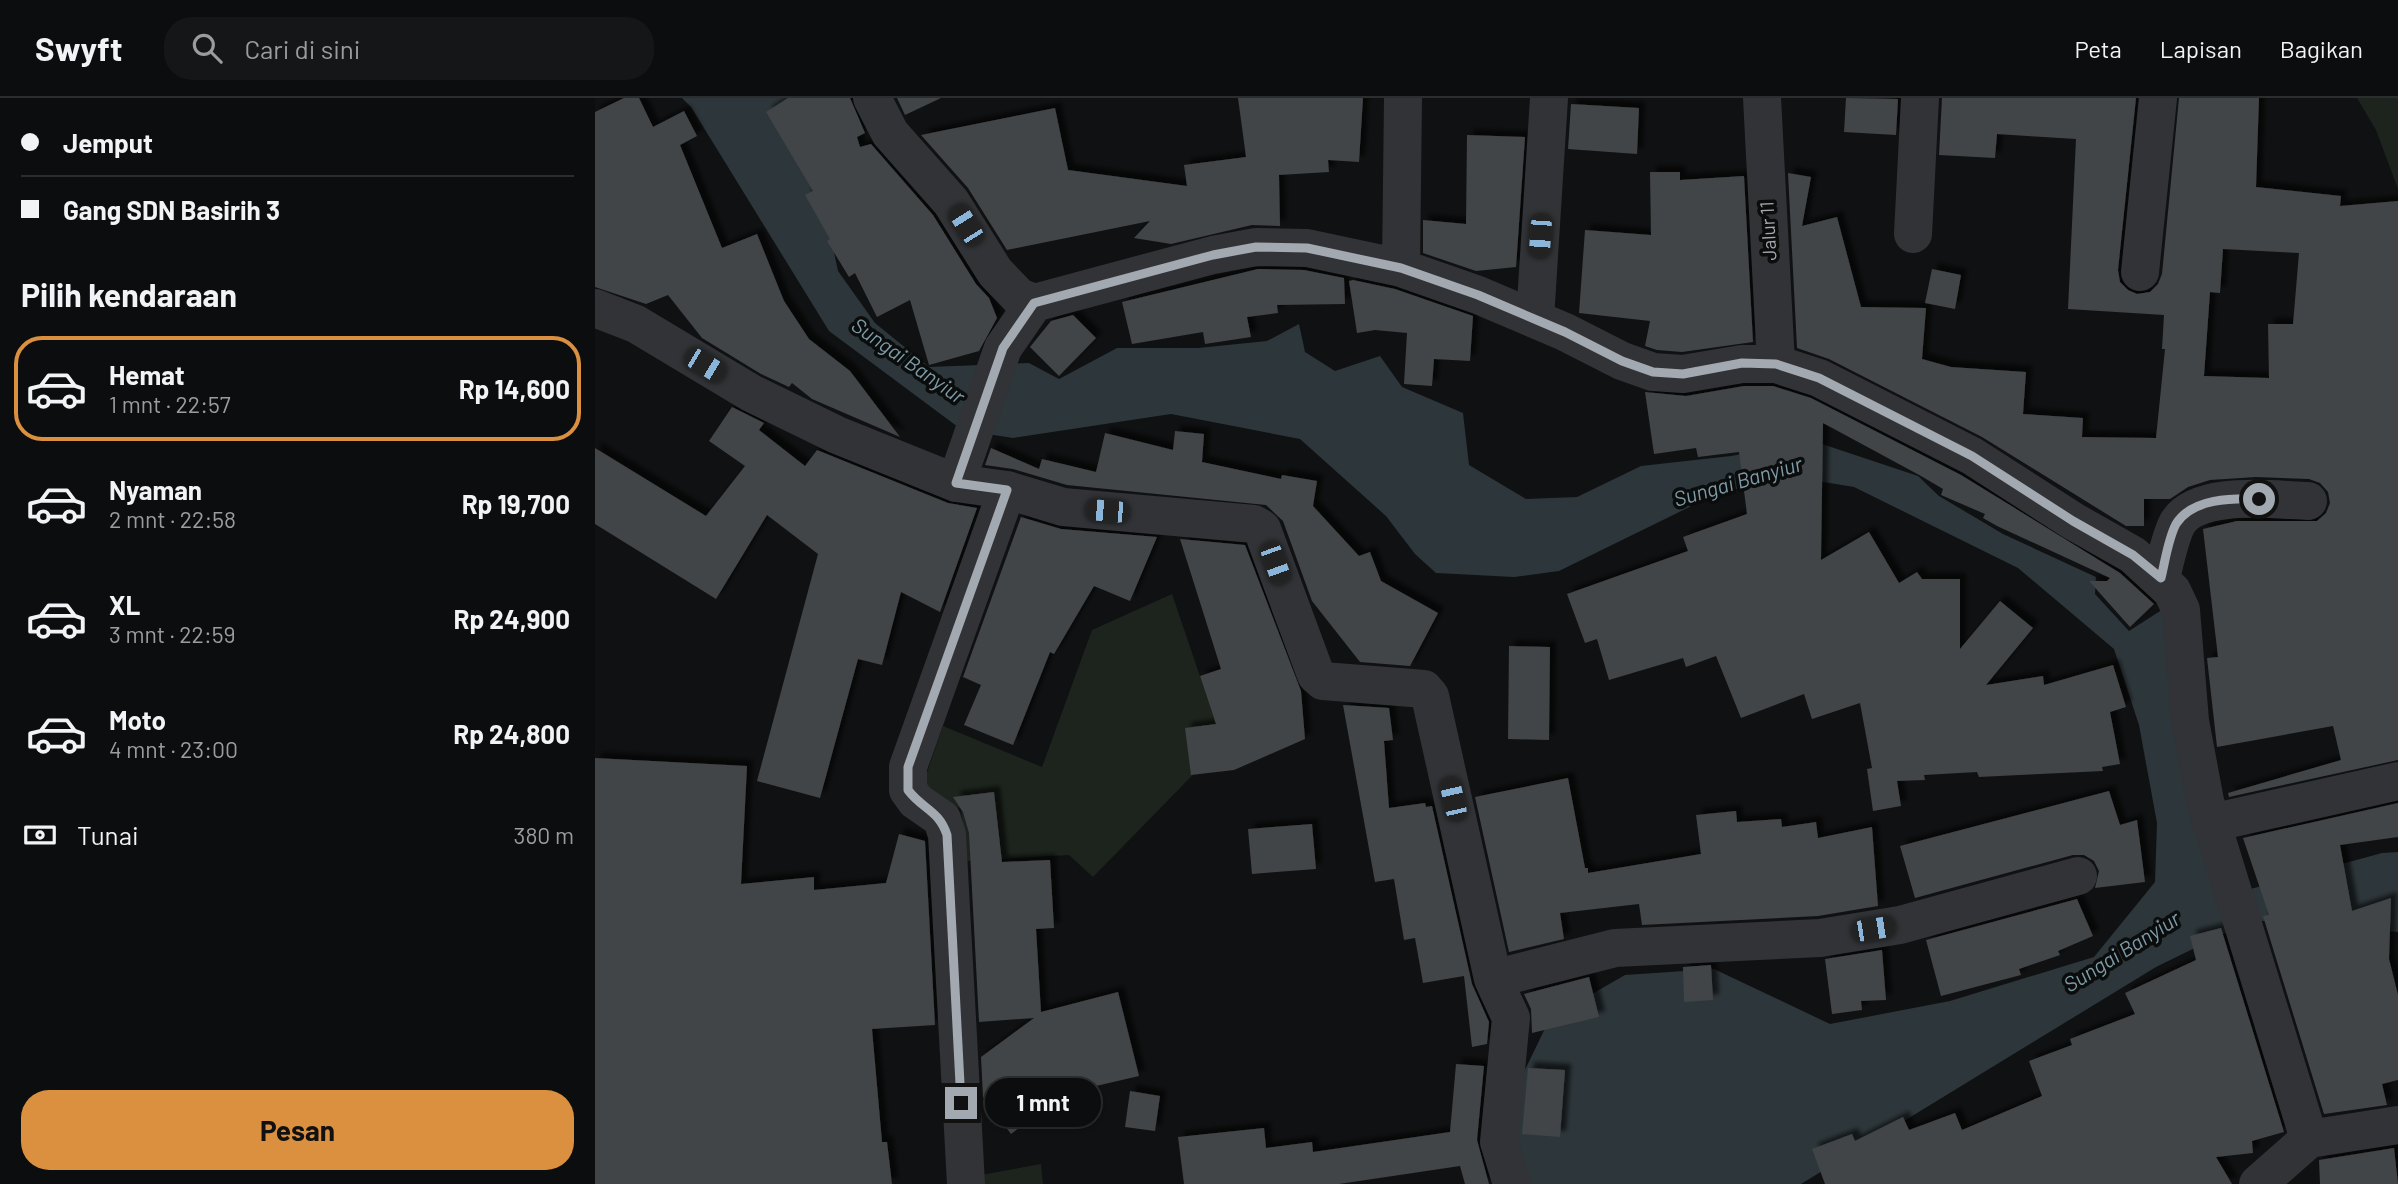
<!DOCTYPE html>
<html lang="id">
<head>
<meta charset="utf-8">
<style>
  body { margin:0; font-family:Barlow,sans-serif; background:#151617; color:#f1f3f6; height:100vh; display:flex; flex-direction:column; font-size:26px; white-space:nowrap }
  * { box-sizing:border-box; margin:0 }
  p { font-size:23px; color:#9a9c9e }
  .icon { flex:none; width:38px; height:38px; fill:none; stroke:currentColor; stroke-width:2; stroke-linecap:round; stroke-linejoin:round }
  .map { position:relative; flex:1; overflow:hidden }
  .side { display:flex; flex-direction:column; background:#0c0d0e; width:595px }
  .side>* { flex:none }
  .banner { display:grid; align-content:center; height:154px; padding:0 21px; background:#0c0d0e }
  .end { position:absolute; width:32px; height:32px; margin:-16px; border:9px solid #a3a9b1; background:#111; box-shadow:0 0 0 4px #111 }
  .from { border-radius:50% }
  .bubble { position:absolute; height:49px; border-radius:24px; background:#0c0d0e; box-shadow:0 2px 5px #0004,0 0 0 2px #2c2d2e; font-size:23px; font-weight:700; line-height:49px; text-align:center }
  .car { position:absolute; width:21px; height:42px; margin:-21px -10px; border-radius:9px; box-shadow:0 0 5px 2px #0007; background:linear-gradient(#222 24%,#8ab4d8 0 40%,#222 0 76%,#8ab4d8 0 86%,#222 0) }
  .banner b { display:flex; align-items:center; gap:24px; height:66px; font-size:26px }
  .banner b+b { border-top:2px solid #2c2d2e }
  .banner i { width:18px; height:18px; background:#f1f3f6 }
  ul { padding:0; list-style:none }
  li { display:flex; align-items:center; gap:21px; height:105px; margin:0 14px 10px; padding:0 7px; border:4px solid transparent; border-radius:28px }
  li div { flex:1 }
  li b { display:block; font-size:26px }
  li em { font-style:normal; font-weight:700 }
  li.active { border-color:#db903f }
  li>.icon { width:63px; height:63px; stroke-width:1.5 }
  h2 { padding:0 21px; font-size:32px; line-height:84px }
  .pay { display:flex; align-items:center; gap:18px; height:77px; padding:0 21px; font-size:26px }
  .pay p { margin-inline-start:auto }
  .button { display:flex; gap:14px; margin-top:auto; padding:14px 21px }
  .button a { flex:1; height:80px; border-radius:28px; background:#db903f; color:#111; font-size:28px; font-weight:700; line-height:80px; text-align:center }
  header { display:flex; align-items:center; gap:42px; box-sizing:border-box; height:98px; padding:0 35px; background:#0c0d0e; border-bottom:2px solid #2c2d2e }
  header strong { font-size:33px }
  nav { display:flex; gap:38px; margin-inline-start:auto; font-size:24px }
  .search { width:490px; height:63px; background:#151617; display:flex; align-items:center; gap:18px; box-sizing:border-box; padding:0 24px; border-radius:28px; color:#9a9c9e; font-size:26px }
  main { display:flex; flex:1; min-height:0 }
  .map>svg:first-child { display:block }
  .green { fill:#1d241d }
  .water { fill:#2d363a }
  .building { fill:#424447; fill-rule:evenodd; filter:url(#shadow) }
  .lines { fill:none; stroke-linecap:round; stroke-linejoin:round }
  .minor { stroke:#323336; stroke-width:38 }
  .tertiary { stroke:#323336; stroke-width:38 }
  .route { stroke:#a3a9b1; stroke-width:9 }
  .labels { text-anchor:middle; stroke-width:7; stroke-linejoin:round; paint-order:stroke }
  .street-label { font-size:19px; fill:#a3a9b1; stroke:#0b0c0c }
  .water-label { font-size:21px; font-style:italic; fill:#7e9ba8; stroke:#0b0c0c }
</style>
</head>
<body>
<header>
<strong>Swyft</strong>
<div class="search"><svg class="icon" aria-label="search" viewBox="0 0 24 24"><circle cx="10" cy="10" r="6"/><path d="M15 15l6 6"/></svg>Cari di sini</div>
<nav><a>Peta</a><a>Lapisan</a><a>Bagikan</a></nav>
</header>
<main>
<section class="side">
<div class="banner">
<b><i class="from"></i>Jemput</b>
<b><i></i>Gang SDN Basirih 3</b>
</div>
<h2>Pilih kendaraan</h2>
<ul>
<li class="active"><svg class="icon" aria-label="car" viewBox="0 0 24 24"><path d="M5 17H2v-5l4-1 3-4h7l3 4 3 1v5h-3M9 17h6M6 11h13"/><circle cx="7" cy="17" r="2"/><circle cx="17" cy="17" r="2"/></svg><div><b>Hemat</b><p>1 mnt · 22:57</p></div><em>Rp 14,600</em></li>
<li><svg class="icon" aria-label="car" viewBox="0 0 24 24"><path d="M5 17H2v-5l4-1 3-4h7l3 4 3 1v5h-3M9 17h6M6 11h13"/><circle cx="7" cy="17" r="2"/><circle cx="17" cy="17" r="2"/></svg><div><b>Nyaman</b><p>2 mnt · 22:58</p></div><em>Rp 19,700</em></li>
<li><svg class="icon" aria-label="car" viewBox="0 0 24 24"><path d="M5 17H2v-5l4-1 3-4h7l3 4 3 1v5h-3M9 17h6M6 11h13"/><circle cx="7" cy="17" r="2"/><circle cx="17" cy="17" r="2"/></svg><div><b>XL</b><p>3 mnt · 22:59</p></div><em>Rp 24,900</em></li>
<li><svg class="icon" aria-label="car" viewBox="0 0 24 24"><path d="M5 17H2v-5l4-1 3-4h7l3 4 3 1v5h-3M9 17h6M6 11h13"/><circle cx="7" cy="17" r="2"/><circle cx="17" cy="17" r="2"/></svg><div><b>Moto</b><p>4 mnt · 23:00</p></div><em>Rp 24,800</em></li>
</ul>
<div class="pay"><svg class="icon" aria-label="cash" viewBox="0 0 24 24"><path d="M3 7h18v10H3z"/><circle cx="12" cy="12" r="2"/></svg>Tunai<p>380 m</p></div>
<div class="button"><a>Pesan</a></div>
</section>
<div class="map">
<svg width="1803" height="1086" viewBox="0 0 1803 1086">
  <defs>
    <filter id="shadow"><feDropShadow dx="6" dy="-6" stdDeviation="2" flood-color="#0009"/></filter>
  </defs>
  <rect width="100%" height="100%" fill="#101112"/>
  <path class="green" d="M1762 0H1803V91L1781 32Z
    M577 496 628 646 498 779 474 757 372 763 366 711 327 689 348 628 447 669 497 532Z
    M446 1066 448 1086H387L386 1077Z"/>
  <path class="water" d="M87 0H192L200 12 224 84 243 173 280 225 334 269 434 265 464 281 522 250H603L672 243 704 226 710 254 740 273 785 258 807 289 868 315 874 367 931 401 982 399 1046 368 1136 358 1218 343 1323 378 1344 398 1408 436 1501 479 1500 496 1534 533 1576 506 1652 792 1787 755 1803 754V834L1657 822 1561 869 1206 1086H930L921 1050 918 997 955 920 1030 877 1119 871 1235 926 1355 903 1499 859 1560 784 1562 725 1544 627 1519 551 1423 470 1259 389 1204 380 1125 394 964 473 919 479 841 475 820 456 791 418 705 341 576 316 418 340 367 332 234 233 96 9Z"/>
  <path class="building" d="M29 0H44L58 29 89 13 102 38 85 47 127 150 162 136 189 203 214 241 255 273 305 339 217 301 197 285 194 289 166 276 107 240 73 197 51 206 0 189V14Z
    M193 0H255L270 35 262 39 265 49 276 46 338 117 381 186 394 200 402 220 384 253 334 267 315 202 282 219 260 175 254 179 232 143 235 141 210 97 218 93 171 14Z
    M302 0H346L310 17Z
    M643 0H768L764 64 733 62 734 74 684 77 685 128 657 127 576 146 539 140 555 123 412 152 373 90 326 37 460 10 473 72 592 88 589 67 651 59Z
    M1251 0 1303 1 1301 37 1249 34Z
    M1347 0H1541L1523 172 1525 184 1533 192 1542 196 1555 194 1563 186 1567 176 1584 0H1664L1661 89 1746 98 1745 108 1803 103V662L1634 699 1633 695 1746 662 1738 628 1622 649 1612 560 1623 559 1608 431 1642 423H1722L1731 415 1735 405 1733 394 1725 385 1714 381 1661 379 1615 382 1593 389 1575 401H1549V428H1531L1387 339 1234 261 1202 250 1193 75 1216 79 1207 128 1242 119 1266 209 1331 210 1327 261 1356 269 1431 274 1428 316 1488 320 1487 339 1561 340 1570 251H1567L1569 217 1473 211 1481 41 1402 36 1400 60 1344 57ZM1628 151 1704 155 1698 226H1673L1674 280 1609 278 1615 194 1625 195Z
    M976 6 1044 10 1042 56 973 51Z
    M872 37 930 39 921 169 881 173 828 155V122L871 126Z
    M1055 74H1085V82L1149 78 1158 244 1087 254 1062 252 1050 248 1055 223 984 215 990 132 1056 137Z
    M663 171 709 172 749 180 750 206 682 207 683 215 652 219 656 239 610 246 608 234 537 246 527 204Z
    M1337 171 1366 177 1360 211 1330 205Z
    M758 182 800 191 878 218 875 263 839 261 837 288 809 286 812 235 780 232 762 235 754 183Z
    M478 217 501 240 464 278 435 249 456 223Z
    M1149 288H1178L1216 300 1366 377 1525 475 1559 506 1535 529 1494 483H1512L1515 480 1402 428 1388 420 1390 416 1346 397 1348 391 1326 378 1228 325 1226 462 1274 434 1304 485 1322 474 1327 481H1365V551L1405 503 1438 530 1391 587 1448 578 1449 587 1518 567 1531 609 1515 614 1525 666 1507 669 1508 673 1384 679 1382 674 1329 677 1330 682 1302 683 1306 708 1278 713 1272 671 1277 670 1265 605 1217 621 1209 596 1146 620 1121 558 1091 569 1088 560 1014 582 1002 541 990 545 972 496 1093 453 1088 439 1152 416 1144 354 1103 359 1101 350 1059 356 1050 294 1091 298Z
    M137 309 169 325 164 332 210 368 222 352 353 405 382 410 345 514 306 494 287 567 263 561 225 700 162 683 223 456 172 417 121 501 0 426V350L111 418 150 368 114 343Z
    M580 333 609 336 607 364 686 381 687 377 722 383 718 408 764 458 775 454 786 483 843 515 815 568 765 564 717 503 688 423 671 407 472 387 418 371 390 367 396 350 444 371 447 361 501 374 510 335 578 352Z
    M426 419 466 431 562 439 535 503 499 488 459 556 455 554 418 647 369 627 386 587 368 579Z
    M585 441 650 447 706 593 710 641 639 672 596 677 590 630 621 626 605 578 626 571Z
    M914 548 955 549 954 642 913 641Z
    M748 607 794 610 798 642 789 643 794 710 830 705 831 709 837 708 877 886 894 924 892 946 877 949 869 878 828 885 820 840 809 842 799 781 780 784Z
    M0 660 152 668 146 786 219 779V792L291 785 304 736 330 743 340 927 277 931 287 1044H292L297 1086H0Z
    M973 680 990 770H993V775L1106 756 1101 717 1141 713 1142 724 1186 721 1187 729 1221 724 1223 740 1277 729 1283 808 1223 818 1047 827 1044 806 965 815 969 841 914 854 880 699Z
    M1514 693 1525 727 1542 722 1550 784 1500 790 1504 773 1499 763 1489 757H1478L1320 800 1305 748Z
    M399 694 407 764 455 762 459 830 441 831 446 914 523 894 544 978 471 995 416 1036 388 999 386 959 439 920 384 924 374 735 368 714 358 699Z
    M1803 705V739L1745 747 1757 813 1796 800 1794 861 1803 897V982L1787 986 1792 1007 1729 1016 1668 818 1674 817 1648 740Z
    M717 726 721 771 657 776 653 731Z
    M1482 801 1498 838 1463 853 1465 857 1424 871 1426 877 1346 898 1331 842Z
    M1626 830 1689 1034 1657 1043 1658 1055 1621 1059 1637 1086H1230L1217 1051 1257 1036 1260 1043 1308 1019 1314 1032 1360 1015 1367 1032 1447 998 1434 963 1477 947 1475 941 1540 916 1530 895 1601 862 1595 838Z
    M1287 852 1291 902 1266 903 1267 912 1237 916 1230 861Z
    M1116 867 1118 902 1089 904 1088 869Z
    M994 879 1004 919 937 935 936 911 929 896Z
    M861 966 889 968 882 1042 894 1086H870L865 1068 744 1086H589L583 1039 669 1030 671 1050 717 1044 718 1054 855 1034Z
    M933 970 970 972 965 1039 927 1036Z
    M535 993 565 998 560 1033 530 1029Z
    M1799 1050 1803 1086H1725L1724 1062Z"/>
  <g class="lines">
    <path class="minor" d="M277 0 295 35 356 104 400 174 424 199 439 205
      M1167 0 1181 266
      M1318 136 1325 0
      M806 170 808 0
      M1545 174 1563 0
      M0 210 41 226 156 295 242 337 361 385 412 392 468 409 659 426 667 431 721 577 728 583 829 591 835 598 898 881 1020 850 1225 840 1305 827 1483 778
      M940 221 954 0
      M361 385 408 250 439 205 618 157 661 149 712 150 806 170 883 197 970 234 1027 263 1058 274 1088 276 1147 266H1181L1224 280 1377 358 1478 423 1538 457 1577 493 1586 512 1595 623 1610 703 1714 1041
      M1566 480C1570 464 1574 444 1581 428 1598 391 1679 402 1713 403
      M1616 725 1803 683
      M898 881 916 920 904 1044 917 1086
      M371 1086 352 737 347 721 321 703 313 692V669L412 392"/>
    <path class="tertiary" d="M1663 1086 1714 1041 1803 1027"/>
  </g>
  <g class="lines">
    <path class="route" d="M366 1005 352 737C344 712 327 711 313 692V669L412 392 361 385 408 250 439 205 618 157 661 149 712 150 806 170 883 197 970 234 1027 263 1058 274 1088 276 1147 265 1181 266 1224 280 1377 358 1478 423 1538 457 1566 480C1570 464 1573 441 1581 426 1597 400 1638 400 1664 401"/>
  </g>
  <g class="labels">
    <g class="street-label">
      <text transform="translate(1173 133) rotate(-93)" y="7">Jalur 11</text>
    </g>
    <g class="water-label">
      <text transform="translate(313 263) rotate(35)" y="7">Sungai Banyiur</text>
      <text transform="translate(1143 384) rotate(-16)" y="7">Sungai Banyiur</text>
      <text transform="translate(1527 854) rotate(-32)" y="7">Sungai Banyiur</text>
    </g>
  </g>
</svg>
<i class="end from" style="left:1664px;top:401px"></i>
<i class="end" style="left:366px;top:1005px"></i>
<div class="bubble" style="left:390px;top:980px;width:116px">1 mnt</div>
<i class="car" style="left:371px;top:127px;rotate:328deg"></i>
<i class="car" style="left:945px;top:138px;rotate:184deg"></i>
<i class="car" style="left:110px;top:267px;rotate:121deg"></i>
<i class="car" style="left:512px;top:413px;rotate:275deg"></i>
<i class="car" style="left:680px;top:465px;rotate:160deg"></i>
<i class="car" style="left:858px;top:701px;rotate:347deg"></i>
<i class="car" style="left:1278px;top:831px;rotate:81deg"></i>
</div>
</main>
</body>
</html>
